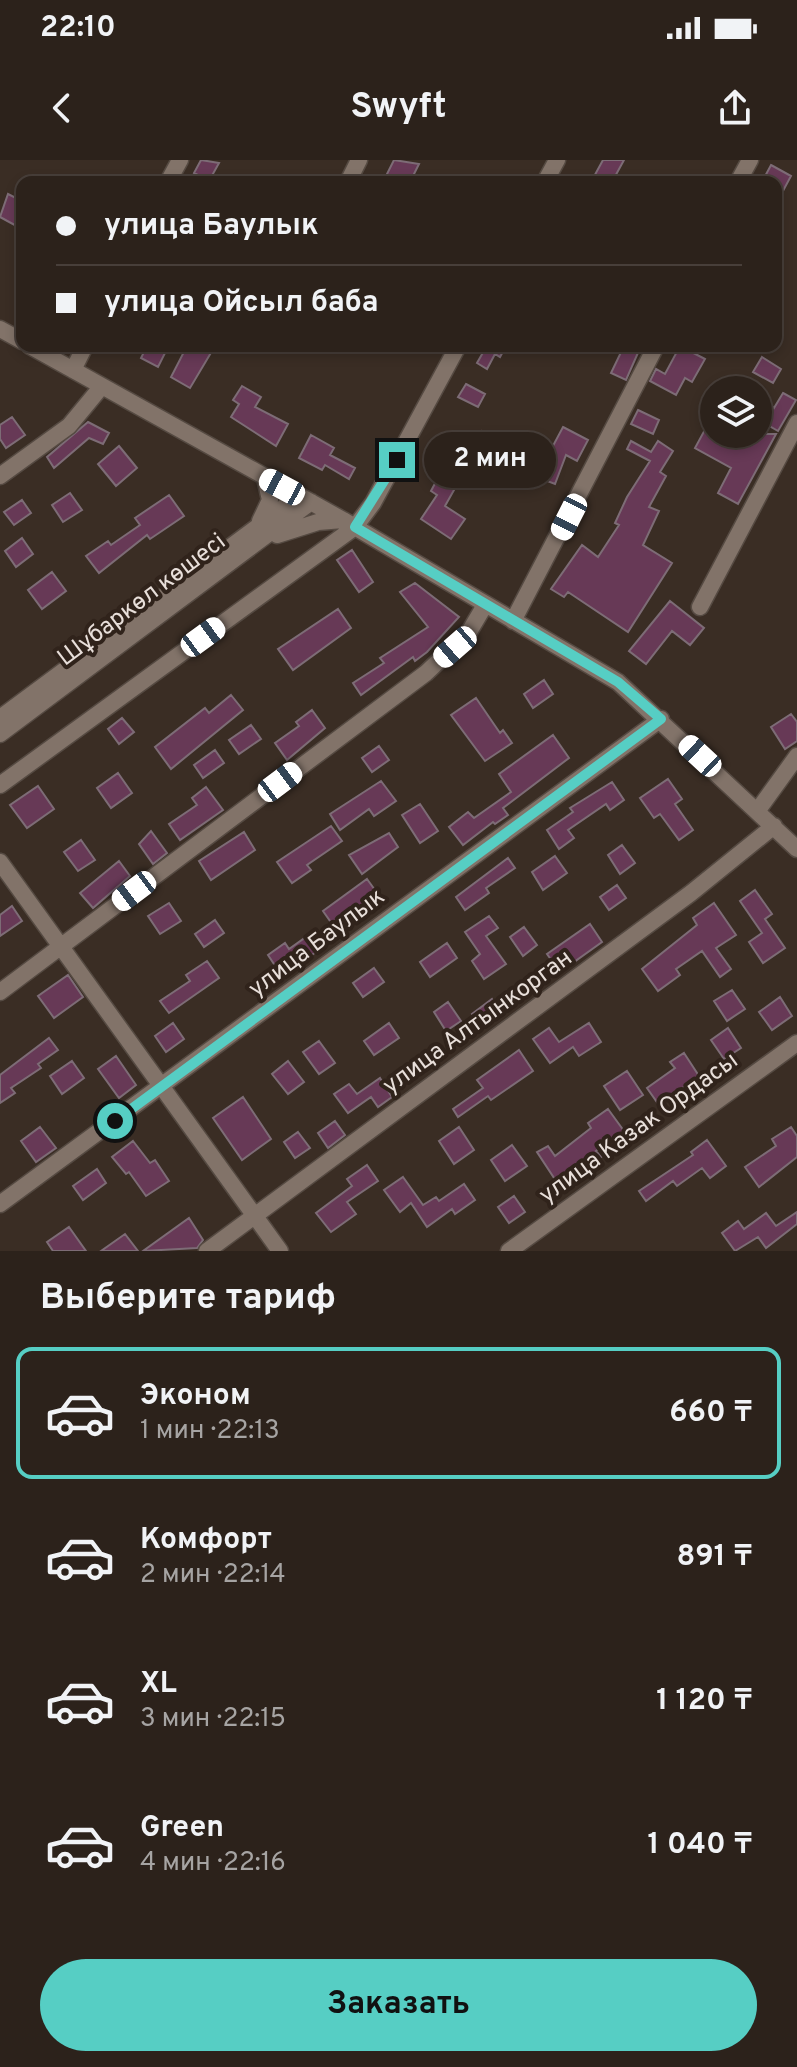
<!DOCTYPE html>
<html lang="ru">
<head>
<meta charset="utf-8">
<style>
  body { margin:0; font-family:Overpass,sans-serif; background:#342a24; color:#f1f3f6; height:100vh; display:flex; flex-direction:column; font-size:30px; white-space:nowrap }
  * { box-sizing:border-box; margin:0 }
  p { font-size:26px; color:#a6a4a3 }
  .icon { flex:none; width:44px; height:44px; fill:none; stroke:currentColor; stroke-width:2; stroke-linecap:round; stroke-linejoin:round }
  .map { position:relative; height:1091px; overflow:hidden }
  .panel { display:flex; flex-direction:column; background:#2c221b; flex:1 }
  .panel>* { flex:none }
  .hud { position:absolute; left:16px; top:16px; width:766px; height:176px; border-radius:16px; box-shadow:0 4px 12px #0003,0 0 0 2px #483f3a; display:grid; align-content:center; height:176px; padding:0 40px; background:#2c221b }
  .controls { position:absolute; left:700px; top:216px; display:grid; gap:16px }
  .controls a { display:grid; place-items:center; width:72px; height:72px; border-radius:50%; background:#2c221b; box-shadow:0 4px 12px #0003,0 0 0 2px #483f3a; font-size:40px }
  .end { position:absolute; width:36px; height:36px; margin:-18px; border:10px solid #56cec4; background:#111; box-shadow:0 0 0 4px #111 }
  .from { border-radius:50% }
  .bubble { position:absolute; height:56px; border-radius:28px; background:#2c221b; box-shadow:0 4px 12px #0003,0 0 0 2px #483f3a; font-size:26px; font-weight:700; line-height:56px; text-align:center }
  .car { position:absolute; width:24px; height:48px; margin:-24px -12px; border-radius:10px; box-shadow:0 0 6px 2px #0007; background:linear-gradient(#fff 24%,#345 0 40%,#fff 0 76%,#345 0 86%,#fff 0) }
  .hud b { display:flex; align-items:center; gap:28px; height:76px; font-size:30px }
  .hud b+b { border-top:2px solid #483f3a }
  .hud i { width:20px; height:20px; background:#f1f3f6 }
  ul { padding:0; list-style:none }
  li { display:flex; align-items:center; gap:24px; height:132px; margin:0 16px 12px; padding:0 24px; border:4px solid transparent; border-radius:16px }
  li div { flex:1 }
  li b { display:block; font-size:30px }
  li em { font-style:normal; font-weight:700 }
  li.active { border-color:#56cec4 }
  li>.icon { width:72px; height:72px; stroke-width:1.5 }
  h2 { padding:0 40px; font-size:36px; line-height:96px }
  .action { display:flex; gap:16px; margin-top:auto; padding:16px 40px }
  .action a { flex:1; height:92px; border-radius:48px; background:#56cec4; color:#111; font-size:32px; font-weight:700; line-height:92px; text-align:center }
  .status { display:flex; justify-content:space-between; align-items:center; height:56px; padding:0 40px; background:#2c221b; direction:ltr }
  .status svg { height:22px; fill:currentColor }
  header { display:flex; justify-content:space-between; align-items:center; height:104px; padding:0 40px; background:#2c221b; font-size:36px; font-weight:700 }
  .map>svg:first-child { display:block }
  .building { fill:#673956; stroke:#7d6c76; stroke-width:2 }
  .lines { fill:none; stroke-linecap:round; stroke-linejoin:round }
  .minor-casing { stroke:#554a42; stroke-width:19 }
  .minor { stroke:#827369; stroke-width:16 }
  .route { stroke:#56cec4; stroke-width:10 }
  .labels { text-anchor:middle; stroke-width:8; stroke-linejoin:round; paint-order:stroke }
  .street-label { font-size:24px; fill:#e8dfda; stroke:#30231b }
</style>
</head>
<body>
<div class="status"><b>22:10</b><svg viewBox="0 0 49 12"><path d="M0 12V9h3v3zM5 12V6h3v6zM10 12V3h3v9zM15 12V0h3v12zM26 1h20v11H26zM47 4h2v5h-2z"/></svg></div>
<header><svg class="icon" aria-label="back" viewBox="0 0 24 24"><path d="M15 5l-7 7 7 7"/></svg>Swyft<svg class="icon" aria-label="share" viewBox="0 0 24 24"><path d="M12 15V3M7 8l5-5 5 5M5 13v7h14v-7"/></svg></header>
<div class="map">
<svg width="797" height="1091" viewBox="0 0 797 1091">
  <rect width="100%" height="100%" fill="#3a2d24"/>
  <path class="building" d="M201 0 219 3 209 21 194 13Z
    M394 0 419 4 410 22H383Z
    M603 0H624L612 22H591Z
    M771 5 791 16 776 44V22H762Z
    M8 34 22 41V69L0 57Z
    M147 186 167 189 158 207 141 198Z
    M187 186H215L190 228 171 217Z
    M480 186H506L500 197 495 194 487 209 477 203 485 189Z
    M624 186H641L626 220 611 213Z
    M680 186 705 199 692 222 685 218 676 235 650 221 656 209 665 214Z
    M762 197 781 209 773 223 753 212Z
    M466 224 485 234 478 247 458 237Z
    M242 226 261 237 255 247 288 264 276 286 231 257 239 244 233 240Z
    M783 233 796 240 778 271 759 260 769 244 774 248Z
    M638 250 659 260 653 274 631 264Z
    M714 253V274H729L747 284 754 274H776L738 344 718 333 731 308 695 288Z
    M12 257 25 275 6 288 0 279V265Z
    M88 262 109 273 103 284 89 278 54 308 47 297Z
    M563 267 588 280 577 301 566 295 555 324 508 306 515 287 546 299Z
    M482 271 501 281 491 299 472 289Z
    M311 275 334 288 330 295 355 308 349 319 325 305 322 310 299 298Z
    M631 281 651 292 658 281 673 291 660 312 666 316 649 347 659 351 643 385 672 403 628 472 568 432 564 437 551 429 582 385 598 397 619 365 615 363 627 337 650 301 627 289Z
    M119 286 137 308 116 326 98 304Z
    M440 314 458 323 445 346 465 359 451 379 421 359 437 335 431 331Z
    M70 333 82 350 63 362 52 345Z
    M169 335 184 356 150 379 147 375 99 413 86 396 108 381 111 385 140 365 135 358Z
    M22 340 31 353 14 365 4 352Z
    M22 378 33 394 16 407 5 391Z
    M352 390 373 422 359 432 337 400Z
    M52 412 66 431 42 449 28 430Z
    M415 423 459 457 427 492 415 501 413 497 361 535 353 523 384 503 380 498 428 467 400 432Z
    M670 441 704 468 690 485 672 471 646 504 629 491Z
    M338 449 351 468 293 510 278 489Z
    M544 520 553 534 533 548 524 534Z
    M231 535 243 550 171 609 155 587 205 548 209 553Z
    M476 538 500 573 503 570 512 583 485 601 451 555Z
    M312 550 325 568 287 600 275 583 299 566 296 562Z
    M791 554 797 562V581L785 589 771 567Z
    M122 558 134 572 119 584 108 569Z
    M251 565 261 579 239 594 229 580Z
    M553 575 569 598 503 648 508 655 495 664 493 662 463 685 449 667 468 652 474 658 511 632 499 614Z
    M379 586 389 600 372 612 362 598Z
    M215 590 224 603 203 618 194 605Z
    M118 613 132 633 111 648 97 628Z
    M668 619 682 639 675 644 693 670 679 680 660 654 654 658 640 638Z
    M381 621 396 641 374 656 369 649 340 670 330 654Z
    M612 622 624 640 610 650 606 644 568 670 574 678 559 689 547 670 573 652 570 648Z
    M38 626 54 649 27 668 10 645Z
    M206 627 223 650 180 680 169 664 197 645 192 638Z
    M420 644 438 671 420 683 402 655Z
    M331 666 342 681 307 705 311 710 292 723 277 702Z
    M151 671 167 693 153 704 139 684Z
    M244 672 255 690 211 720 199 701Z
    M389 673 398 687 362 714 349 695Z
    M81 680 95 700 78 711 64 692Z
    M622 685 635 703 620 714 608 695Z
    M555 696 567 713 543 730 532 712Z
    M508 698 515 708 486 728 489 733 465 750 456 737Z
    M119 701 130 716 93 748 80 733Z
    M367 719 380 737 335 768 323 751Z
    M617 725 626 738 609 750 600 737Z
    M755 730 772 754 765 759 785 788 763 803 749 782 762 773 740 741Z
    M169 743 181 761 160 774 148 756Z
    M714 743 736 775 716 788 731 809 720 817 702 791 676 809 680 815 658 831 642 809 697 765 693 758Z
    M12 746 22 761 0 776V755Z
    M489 756 498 768 486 776 506 804 484 819 472 801 480 794 465 772Z
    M215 760 224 773 204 787 195 774Z
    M590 764 602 782 560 812 547 794Z
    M524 767 537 785 523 796 510 777Z
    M313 772 323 787 306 799 302 793 278 810 268 795 285 783 289 789Z
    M447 783 457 798 430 817 420 802Z
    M207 801 219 818 169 853 160 841 190 821 186 815Z
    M374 808 384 822 363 837 353 823Z
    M68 815 83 837 54 858 38 836Z
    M732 830 745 849 727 861 714 841Z
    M780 837 792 856 772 870 759 852Z
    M492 839 502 853 481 867 472 854Z
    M448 842 461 861 446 871 434 852Z
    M173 863 184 879 166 892 155 876Z
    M389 863 399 878 374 895 364 881Z
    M589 863 601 882 579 896 573 887 550 903 533 879 549 868 559 882Z
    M728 868 741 888 724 899 711 880Z
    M49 878 58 890 38 904 41 908 11 928 15 933 0 943V915Z
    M319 881 335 903 319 914 303 892Z
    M519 890 533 911 491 940 488 936 458 957 453 949 483 928 477 920Z
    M684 893 699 916 659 945 647 928 675 908 670 902Z
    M116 896 136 925 119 938 98 909Z
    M72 901 84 918 62 934 50 916Z
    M288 901 304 922 288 934 272 914Z
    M627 911 643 935 620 950 604 926Z
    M380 918 392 937 378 947 371 937 348 953 334 934 349 924 357 934Z
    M243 937 271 979 242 1000 213 958Z
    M608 949 624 971 596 991 601 997 560 1027 537 992 548 986 555 996 591 968 588 963Z
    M335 961 345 975 328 988 318 973Z
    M40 967 56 988 36 1002 21 981Z
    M459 967 474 990 454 1004 439 981Z
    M791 967 797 976V997L759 1027 745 1007 776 986 772 979Z
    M298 972 310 988 295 998 284 982Z
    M707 980 726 1006 710 1018 702 1008 677 1026 673 1021 646 1041 639 1031 693 995 691 992Z
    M133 981 150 1003 155 1000 169 1021 146 1036 129 1012 126 1014 112 997Z
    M512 985 527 1006 505 1021 491 1000Z
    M367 1005 378 1021 347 1042 356 1054 331 1072 316 1053 352 1026 347 1019Z
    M97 1009 106 1023 83 1040 73 1026Z
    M403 1017 423 1045 436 1037 439 1041 464 1024 475 1040 455 1054 452 1049 427 1067 411 1043 400 1052 384 1030Z
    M514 1036 525 1052 509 1063 498 1047Z
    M797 1052V1064L766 1088 758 1077 735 1091 722 1073 738 1061 744 1069 766 1053 776 1066Z
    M189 1058 203 1080 197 1088 143 1091Z
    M69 1067 86 1091H53L47 1082Z
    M125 1074 138 1091H101Z"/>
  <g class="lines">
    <defs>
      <path id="minor" d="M168 22 180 0
        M348 22 359 0
        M545 22 557 0
        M738 22 750 0
        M0 169 22 181
        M30 186 343 360 618 522 797 689
        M73 210 85 186
        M0 316 69 266 102 226
        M260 361 270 340 265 318
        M277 375 318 362 343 360
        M700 447 797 263
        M513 461 656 186
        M0 558 299 336
        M0 574 311 342
        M0 625 355 367 373 343 458 186
        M758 650 797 596
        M0 702 280 1091
        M0 832 426 513 469 472 485 445
        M0 1044 661 559
        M207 1091 691 733 774 666
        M509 1091 797 883"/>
    </defs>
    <use href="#minor" class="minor-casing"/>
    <use href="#minor" class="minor"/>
  </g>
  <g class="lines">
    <path class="route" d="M115 961 661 559 618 522 355 367 397 300"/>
  </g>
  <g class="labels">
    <g class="street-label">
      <text transform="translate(141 439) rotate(-37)" y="8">Шұбаркөл көшесі</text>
      <text transform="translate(316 782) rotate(-37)" y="8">улица Баулык</text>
      <text transform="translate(477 861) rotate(-36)" y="8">улица Алтынкорган</text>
      <text transform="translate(638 967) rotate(-36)" y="8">улица Казак Ордасы</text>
    </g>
  </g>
</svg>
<div class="controls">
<a><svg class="icon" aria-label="layers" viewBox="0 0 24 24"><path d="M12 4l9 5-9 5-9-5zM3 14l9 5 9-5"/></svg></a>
</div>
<i class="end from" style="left:115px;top:961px"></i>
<i class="end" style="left:397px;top:300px"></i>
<div class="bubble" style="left:424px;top:272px;width:132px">2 мин</div>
<i class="car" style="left:282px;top:327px;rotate:298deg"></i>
<i class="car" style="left:569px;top:357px;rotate:207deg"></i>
<i class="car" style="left:203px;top:477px;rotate:54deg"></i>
<i class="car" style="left:455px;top:487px;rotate:229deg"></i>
<i class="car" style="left:700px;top:596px;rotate:313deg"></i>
<i class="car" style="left:280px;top:622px;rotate:53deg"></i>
<i class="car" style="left:134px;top:731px;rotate:233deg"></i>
<div class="hud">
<b><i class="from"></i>улица Баулык</b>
<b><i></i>улица Ойсыл баба</b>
</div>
</div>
<section class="panel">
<h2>Выберите тариф</h2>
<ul>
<li class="active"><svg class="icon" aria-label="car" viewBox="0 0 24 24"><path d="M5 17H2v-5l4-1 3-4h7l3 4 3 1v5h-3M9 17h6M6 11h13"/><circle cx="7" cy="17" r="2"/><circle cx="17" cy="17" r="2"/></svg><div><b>Эконом</b><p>1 мин · 22:13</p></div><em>660 ₸</em></li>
<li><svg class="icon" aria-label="car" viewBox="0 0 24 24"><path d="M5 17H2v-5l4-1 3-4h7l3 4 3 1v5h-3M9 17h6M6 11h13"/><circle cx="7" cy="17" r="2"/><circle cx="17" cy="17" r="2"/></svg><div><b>Комфорт</b><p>2 мин · 22:14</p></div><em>891 ₸</em></li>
<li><svg class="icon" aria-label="car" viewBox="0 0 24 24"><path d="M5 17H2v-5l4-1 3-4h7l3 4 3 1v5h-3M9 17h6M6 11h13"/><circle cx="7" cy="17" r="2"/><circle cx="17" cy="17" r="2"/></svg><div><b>XL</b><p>3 мин · 22:15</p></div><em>1 120 ₸</em></li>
<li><svg class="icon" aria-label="car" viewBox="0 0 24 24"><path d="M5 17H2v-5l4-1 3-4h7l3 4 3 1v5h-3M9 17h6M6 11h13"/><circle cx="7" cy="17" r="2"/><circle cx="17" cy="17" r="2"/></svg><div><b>Green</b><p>4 мин · 22:16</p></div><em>1 040 ₸</em></li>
</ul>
<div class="action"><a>Заказать</a></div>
</section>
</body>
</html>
